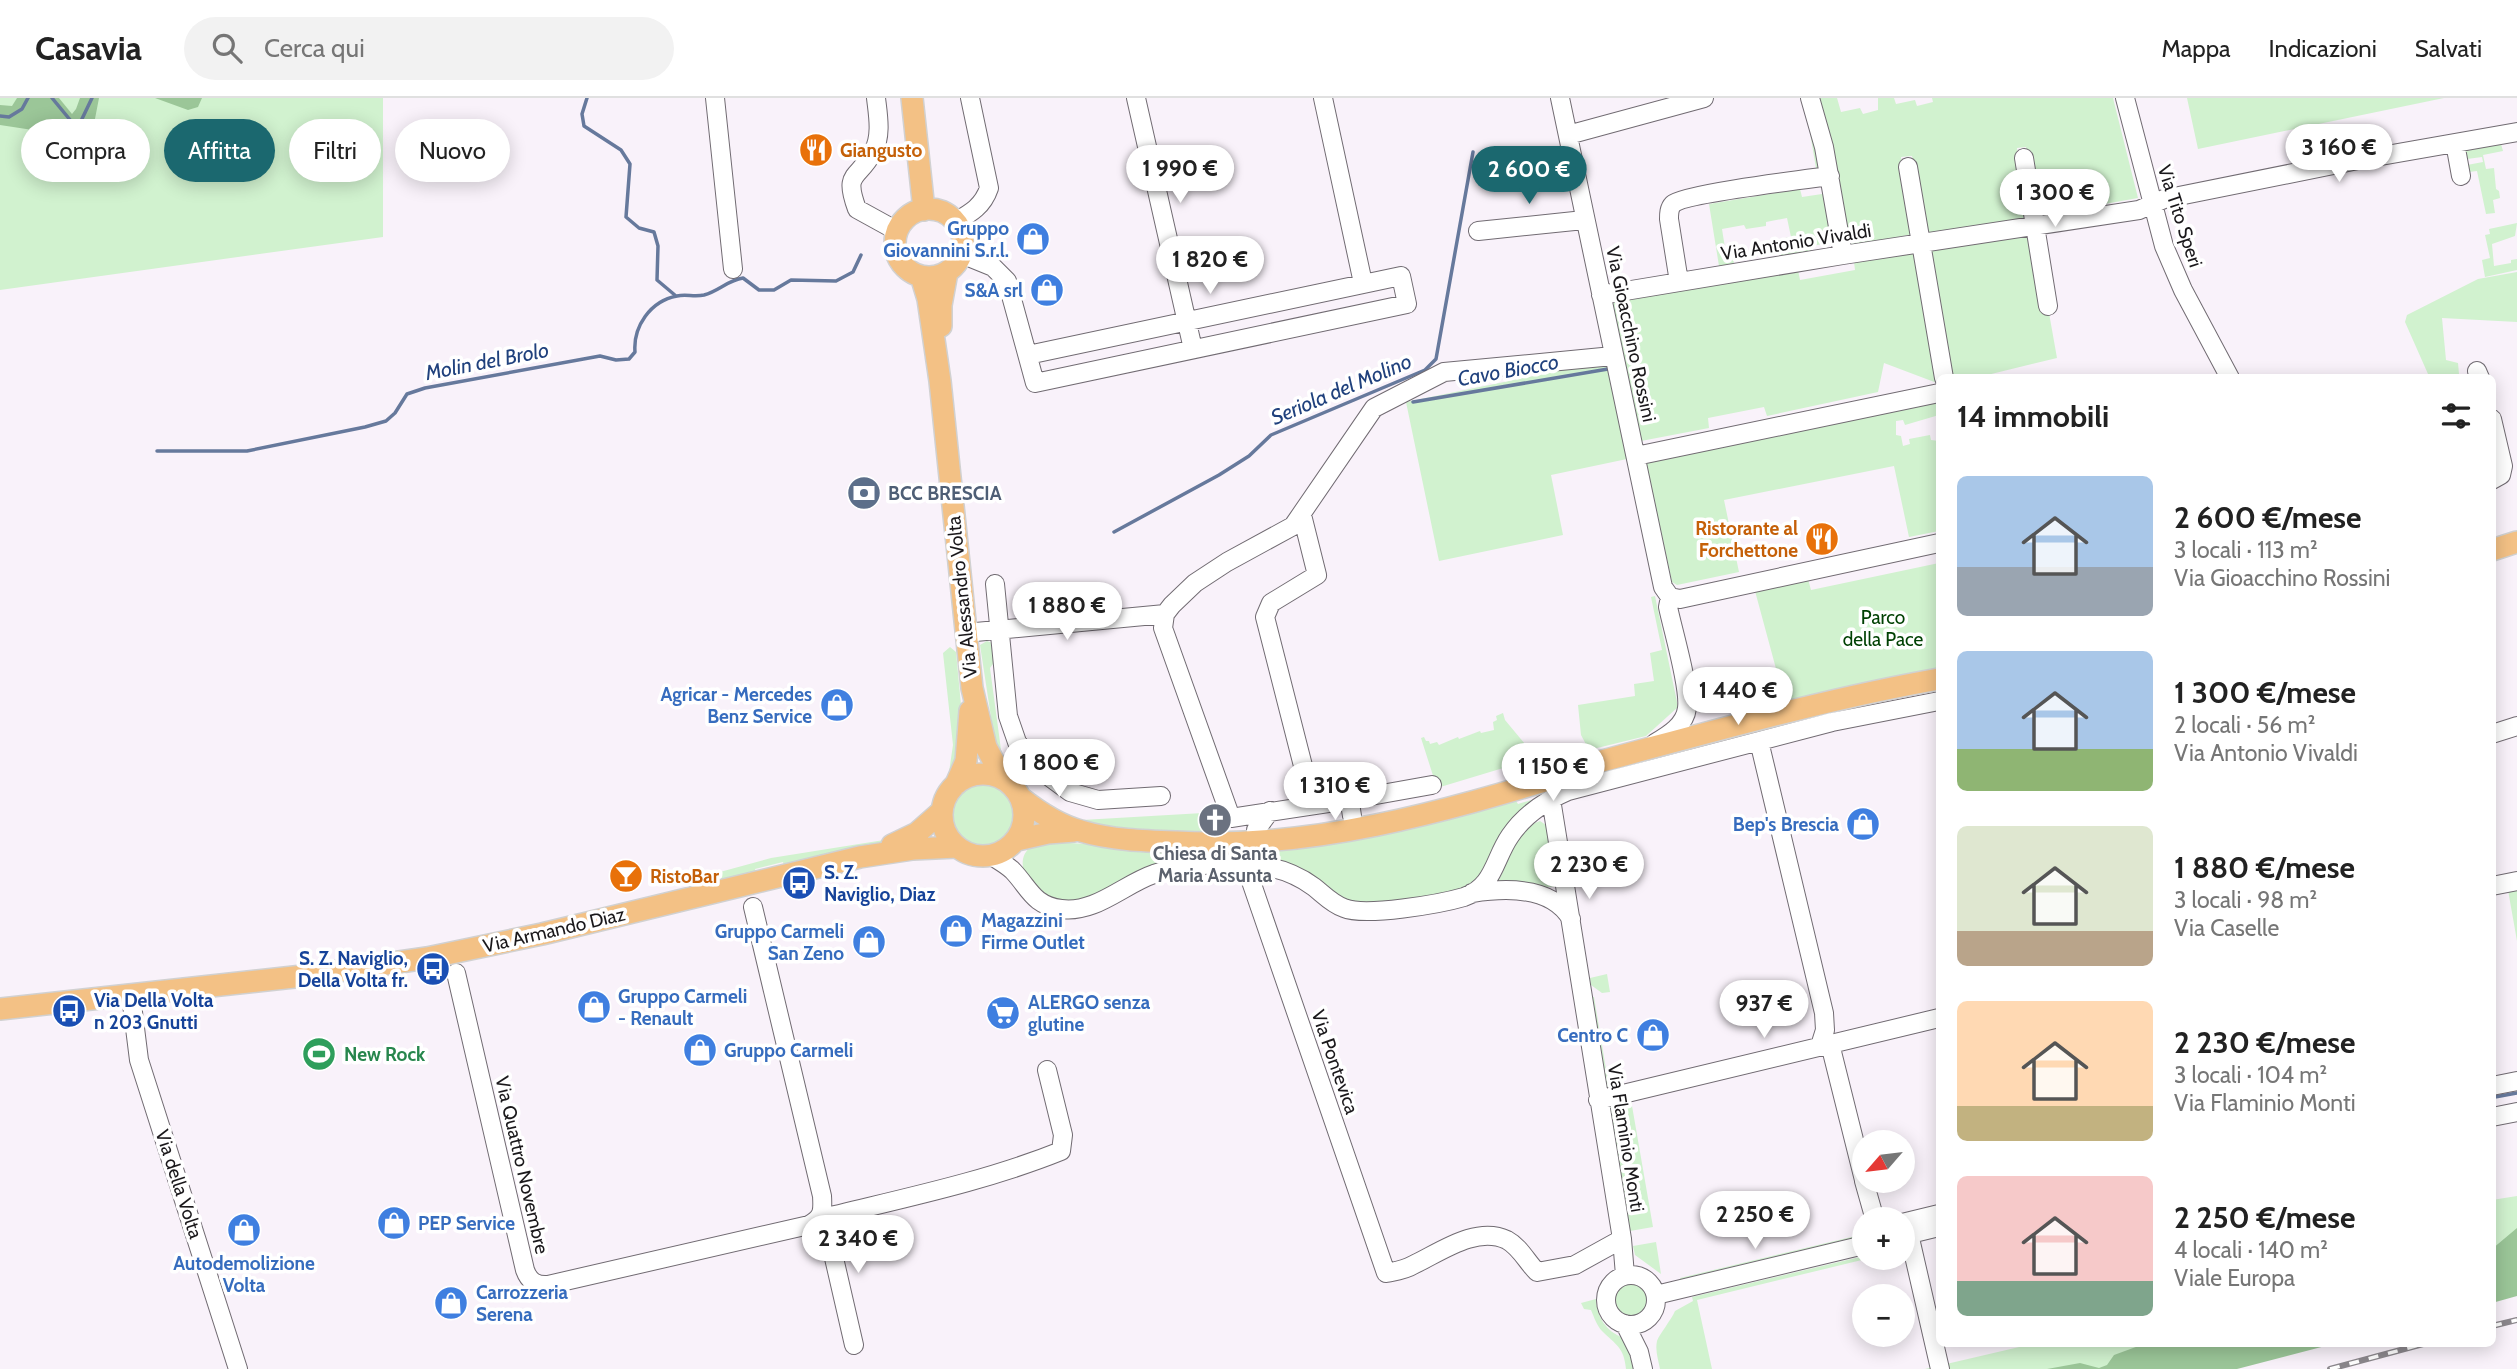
<!DOCTYPE html>
<html lang="it">
<head>
<meta charset="utf-8">
<style>
	:root { --surface:#fff; --page:#f2f2f2; --text:#222; --muted:#767676; --line:#e0e0e0; --accent:#1b686f }
	body { margin:0; font-family:Cabin,sans-serif; background:var(--page); color:var(--text); height:100vh; display:flex; flex-direction:column; font-size:26px; white-space:nowrap }
	* { box-sizing:border-box; margin:0 }
	p { font-size:23px; color:var(--muted) }
	.icon { flex:none; width:38px; height:38px; fill:none; stroke:currentColor; stroke-width:2; stroke-linecap:round; stroke-linejoin:round }
	.map { position:relative; flex:1; overflow:hidden }
	.side { position:absolute; left:1936px; top:276px; width:560px; height:973px; display:flex; flex-direction:column; background:var(--surface); border-radius:10px; box-shadow:0 4px 18px #0003 }
	.side>* { flex:none }
	.hud { position:absolute; left:21px; top:21px; width:665px; height:63px; display:flex; gap:14px }
	.needle { width:46px; rotate:242deg }
	.tools { position:absolute; left:1852px; top:1032px; display:grid; gap:14px }
	.tools a { display:grid; place-items:center; width:63px; height:63px; border-radius:50%; background:var(--surface); box-shadow:0 4px 18px #0003; font-size:35px }
	.price { position:absolute; translate:-50% -60px; padding:0 16px; border-radius:24px; background:#fff; color:#222; font-size:23px; line-height:46px; filter:drop-shadow(0 2px 4px #0008) }
	.price::after { content:''; position:absolute; left:50%; top:42px; width:21px; height:16px; margin-left:-10px; background:inherit; clip-path:polygon(0 0,100% 0,50% 100%) }
	.price.current { background:var(--accent); color:#fff }
	ul { padding:0; list-style:none }
	li { display:flex; align-items:center; gap:21px; height:175px; padding:0 21px }
	li span { display:grid; place-items:center; flex:none; width:196px; height:140px; border-radius:10px; color:#555 }
	li>.icon { margin-inline-start:auto }
	span .icon { width:84px; height:84px; fill:#fffc; stroke-width:1 }
	li b { font-size:30px }
	h2 { display:flex; justify-content:space-between; align-items:center; height:84px; padding:0 21px; font-size:30px }
	.tag { padding:0 24px; border-radius:32px; background:var(--surface); box-shadow:0 4px 18px #0003; font-size:24px; line-height:63px }
	.tag.current { background:var(--accent); color:#fff }
	header { display:flex; align-items:center; gap:42px; box-sizing:border-box; height:98px; padding:0 35px; background:var(--surface); border-bottom:2px solid var(--line) }
	header strong { font-size:33px }
	nav { display:flex; gap:38px; margin-inline-start:auto; font-size:24px }
	.search { width:490px; height:63px; background:var(--page); display:flex; align-items:center; gap:18px; box-sizing:border-box; padding:0 24px; border-radius:38px; color:var(--muted); font-size:26px }
	.map>svg:first-child { display:block }
</style>
</head>
<body>
<header>
<strong>Casavia</strong>
<div class="search"><svg class="icon" aria-label="search" viewBox="0 0 24 24"><circle cx="10" cy="10" r="6"/><path d="M15 15l6 6"/></svg>Cerca qui</div>
<nav><a>Mappa</a><a>Indicazioni</a><a>Salvati</a></nav>
</header>
<div class="map">
<svg width="2517" height="1271" viewBox="0 0 2517 1271">
	<rect width="100%" height="100%" fill="#f9f2fa"/>
	<path fill="#d1f2cf" d="M0 0H383V139L0 192Z
		M1804 0H1837L1841 14 1860 10 1863 16 1878 12V0H1894L1896 6 1915 2 1917 8 1933 4 1932 0H2113L2138 100 2038 118 2026 49 2017 50 2028 120 1925 138 1912 58 1901 59 1913 136 1843 150 1830 69 1816 70Z
		M2187 0H2444L2198 51Z
		M2501 46 2503 53 2483 57 2486 71 2494 70 2496 91 2499 93 2500 100 2493 102 2495 115 2486 116 2477 73 2469 74 2467 67 2483 64 2482 59 2467 61 2465 53Z
		M1800 91 1802 99 1822 96 1824 93 1836 144 1811 148V153L1781 158 1779 141 1791 139 1787 120 1766 124V128L1746 131 1744 127 1722 131 1725 150 1732 149 1734 166 1719 168 1709 106Z
		M2517 125 2515 138 2492 146 2494 168 2511 165V162L2517 161V172L2485 179 2482 162 2490 160 2485 137 2490 136 2489 131Z
		M2025 136 2029 137 2049 215 2057 260 1975 280H1948L1927 154Z
		M1911 154 1916 160 1937 285 1884 265 1878 294 1767 318 1764 309 1708 320 1709 330 1641 343 1611 205 1615 202 1798 172 1800 182 1855 172 1854 164Z
		M2517 174V224L2442 220 2446 262 2458 265 2459 276H2428L2405 224 2407 217 2478 181Z
		M1607 263 1627 361 1551 377 1563 437 1439 463 1406 304Z
		M1939 300V317L1905 327 1903 322 1896 323V337L1901 338 1903 348 1910 346 1909 341 1930 337 1931 342 1939 343V433L1909 439 1894 368 1724 402 1739 474 1677 487 1672 484 1646 364Z
		M1939 465V572L1826 593 1785 604 1755 493 1808 481 1811 492Z
		M1655 498 1678 609 1646 638 1589 652 1581 637 1578 607 1635 598 1634 586 1654 583 1650 555 1662 552 1651 499Z
		M987 543 995 546 998 559 990 570 1002 659 996 652 980 547Z
		M950 549 956 554 961 607V645L948 687 935 711 888 745 785 772 783 764 755 771 756 775 721 783 720 774 771 760 884 742 918 723 942 693 949 674 953 647 943 555Z
		M1503 615 1505 622 1534 657 1533 661 1437 690 1421 640 1424 639 1426 643H1429L1430 646 1437 644 1439 647 1458 639 1459 641 1480 633 1481 635 1494 632 1493 624 1497 622 1496 618Z
		M952 718a32 32 0 1 1 64 0a32 32 0 1 1-64 0Z
		M1541 699 1484 780 1464 791 1439 798 1352 807 1243 762 1068 807C1050 800 1019 786 1023 761 1024 756 1027 751 1032 749 1056 737 1158 755 1191 757 1228 759 1266 754 1302 749 1375 738 1445 721 1516 703L1518 706Z
		M1203 715 1207 734C1174 736 1112 736 1082 722Z
		M1540 723 1546 727 1557 788C1546 791 1510 787 1497 786 1507 767 1517 730 1540 723Z
		M2517 790V843L2508 792Z
		M1607 876 1610 894 1602 895 1591 887 1590 880Z
		M1592 899H1594L1609 989H1607Z
		M1631 1002 1653 1129 1630 1133 1608 1011 1611 1007Z
		M2517 1098V1196L2492 1203V1102Z
		M1864 1136V1140L1681 1184 1680 1180Z
		M1656 1144 1661 1176 1635 1157 1633 1148Z
		M1864 1158V1160H1870L1697 1202 1712 1271H1660C1658 1261 1655 1252 1657 1243 1659 1237 1671 1222 1675 1213L1693 1203 1692 1199Z
		M1613 1202a18 18 0 1 1 36 0a18 18 0 1 1-36 0Z
		M1596 1201C1597 1220 1606 1233 1623 1240L1635 1271H1626C1624 1249 1616 1247 1602 1233 1597 1228 1594 1219 1591 1212L1584 1211 1581 1205Z
		M2032 1246H2326L2233 1271H1925Z"/>
	<path fill="#9bc698" d="M17 0H59L72 16 76 11 80 0H99L94 26 84 35 72 38 0 27V7L12 8Z
		M155 0H202L198 9 188 12Z
		M2517 1130V1198L2492 1205V1151Z
		M2144 1246 2161 1248 2163 1246H2333L2237 1271H2047L2080 1265 2099 1270 2107 1267 2114 1257Z"/>
	<g fill="none" stroke-linecap="round" stroke-linejoin="round">
		<path stroke="#66799c" stroke-width="3.5" d="M52 0 71 23H81L92 0
			M587 0 582 16 584 28 621 52 630 66 626 119 639 130 654 134 658 148 657 182 676 198
			M0 18 9 19 22 11 28 0
			M1413 304 1608 271
			M157 353H247L365 329 386 323 395 315 407 296 425 290 600 258 616 262 629 261 635 254C633 229 650 203 677 198 685 196 695 199 704 197 719 193 728 182 743 180L759 192H774L791 182 836 183 853 174 861 157
			M1114 434 1219 377 1249 358 1271 337 1425 272 1436 261 1473 54
			M2495 999 2517 995"/>
		<g stroke="#716b72" stroke-width="20">
			<path id="minor" d="M715 0 733 171
				M876 0C878 17 882 38 873 54 858 82 843 73 857 111L897 133
				M1136 0 1193 251
				M1323 0 1363 185
				M1560 0 1663 489 1670 499 1668 509C1673 533 1690 589 1687 610 1685 627 1669 637 1655 645
				M1810 0 1824 49 1843 157
				M2125 0 2164 148 2183 192 2230 280
				M1568 37 1704 0
				M2455 45 2461 78
				M2024 60 2048 208
				M1908 69 1944 280
				M955 124C971 115 983 108 989 90L970 0
				M1478 133 1584 122
				M961 156 993 169 1007 183 1035 285 1407 206 1401 178 1028 257
				M1679 184 1669 121C1669 116 1669 110 1673 106 1683 96 1808 81 1830 78
				M1601 197 1843 157 2139 112 2164 101 2358 62 2517 34
				M2477 273 2480 280
				M2492 321 2503 368 2501 377 2492 382
				M1636 358 1939 295
				M1302 417 1317 477 1271 505 1265 519 1313 707
				M995 486 1008 618 1017 644 1036 669 1070 694 1098 702 1161 698
				M1670 499 1680 501 1939 445
				M965 535 1165 516
				M2492 636 2517 628
				M1759 643 1824 915 1825 932 1820 948
				M1347 686 1352 718
				M1432 687 1348 702 1231 720 1163 530 1165 516 1172 507 1195 485 1227 464 1293 428 1374 310 1444 274 1613 258
				M1551 701 1622 1141 1625 1177
				M1256 732 1270 713
				M992 758C999 763 1007 767 1013 773 1030 791 1033 807 1061 811 1095 816 1124 786 1154 776 1181 766 1216 766 1244 766 1268 767 1294 774 1314 789 1323 796 1332 806 1344 810 1365 819 1440 806 1464 799 1494 789 1494 761 1510 738 1524 717 1545 703 1568 693L1832 624 1939 603
				M1245 766 1386 1175C1396 1173 1405 1172 1413 1167 1439 1155 1476 1127 1507 1142 1520 1149 1527 1164 1537 1174L1575 1167 1622 1141
				M2492 788 2517 783
				M1472 795C1504 790 1552 788 1571 821
				M456 875 525 1172C529 1183 536 1188 548 1187L809 1127C823 1119 823 1113 822 1098L753 809
				M131 898 139 962 238 1271
				M1830 946 1864 1082
				M2492 988 2517 983
				M1598 1002 1939 920
				M2492 1019 2517 1014
				M1864 1083 1875 1122
				M1902 1125 1939 1116
				M1909 1136 1940 1271
				M1902 1138 1939 1129
				M1606 1202a25 25 0 1 1 50 0a25 25 0 1 1-50 0Z
				M1656 1197 1864 1147
				M1625 1226 1639 1254 1643 1271
				M854 1247 834 1160 819 1121C899 1101 984 1084 1061 1053L1063 1037 1047 972"/>
		</g>
		<g stroke="#d1d1d1" stroke-width="24">
			<path id="major" d="M912 0 924 112
				M895 145a34 34 0 1 1 68 0a34 34 0 1 1-68 0Z
				M921 178 928 201 940 283 972 590 986 649 1003 681
				M941 228V207L947 174
				M2492 452 2517 444
				M942 717a41 41 0 1 1 82 0a41 41 0 1 1-82 0Z
				M956 686 966 663 970 613
				M1021 700C1039 714 1058 727 1081 733 1111 742 1144 743 1176 744 1311 752 1443 714 1571 675L1587 667C1704 636 1820 602 1939 581
				M1017 742 1048 735 1074 733
				M892 747 917 735 942 713
				M0 911 303 878 427 860 542 836 860 759 913 751 957 749"/>
		</g>
		<use href="#minor" stroke="#fff" stroke-width="18"/>
		<use href="#major" stroke="#f3c185" stroke-width="21"/>
		<g stroke="#8b878c" stroke-width="6">
			<path id="rail" d="M2492 1228 2517 1222
				M2330 1271 2423 1246"/>
		</g>
		<use href="#rail" stroke="#fff" stroke-width="3.5" stroke-dasharray="10" stroke-linecap="butt"/>
	</g>
	<defs>
		<g id="restaurant-disc" transform="scale(1.75)"><circle r="9.5" fill="#e8710a" stroke="#fff"/><path d="M-5-6h1v4h1v-4h1v4h1v-4h1v5L-1.5 .5V6h-2V.5L-5-1ZM5-6V6H3V1.5H1.5Q1.5-4 5-6Z" fill="#fff"/></g>
		<g id="shop-disc" transform="scale(1.75)"><circle r="9.5" fill="#3f7fe0" stroke="#fff"/><path d="M-5-2.5h2.3a2.7 3.5 0 0 1 5.4 0H5L5.5 6h-11ZM-1.5-2.5h3a1.5 2.3 0 0 0-3 0Z" fill="#fff"/></g>
		<g id="bank-disc" transform="scale(1.75)"><circle r="9.5" fill="#5c6f8a" stroke="#fff"/><path d="M-6-4H6V4H-6ZM0-2.3a2.3 2.3 0 1 0 0 4.6a2.3 2.3 0 1 0 0-4.6Z" fill="#fff"/></g>
		<g id="church-disc" transform="scale(1.75)"><circle r="9.5" fill="#6b7280" stroke="#fff"/><path d="M-1.2-6h2.4v3.5h3.3v2.4h-3.3V6h-2.4V-.1h-3.3v-2.4h3.3Z" fill="#fff"/></g>
		<g id="bar-disc" transform="scale(1.75)"><circle r="9.5" fill="#e8710a" stroke="#fff"/><path d="M-6-5H6L.8 .8V4.5H3.5V6h-7V4.5H-.8V.8Z" fill="#fff"/></g>
		<g id="bus-disc" transform="scale(1.75)"><circle r="9.5" fill="#1a4fb4" stroke="#fff"/><path d="M-5-6H5V4H4V6H2V4H-2V6H-4V4H-5ZM-3.5-4V0h7V-4ZM-3.5 1.2v1.5H-2V1.2ZM2 1.2v1.5H3.5V1.2Z" fill="#fff"/></g>
		<g id="supermarket-disc" transform="scale(1.75)"><circle r="9.5" fill="#3f7fe0" stroke="#fff"/><path d="M-6-5.5h2.5l.6 2H6L4.5 2H-2.5L-4.4-4H-6ZM-1.5 3.2a1.3 1.3 0 1 0 .1 0ZM3 3.2a1.3 1.3 0 1 0 .1 0Z" fill="#fff"/></g>
		<g id="stadium-disc" transform="scale(1.75)"><circle r="9.5" fill="#2e9e5b" stroke="#fff"/><path d="M0-5a6.5 5 0 1 0 0 10a6.5 5 0 1 0 0-10ZM-3.5-1.8h7v3.6h-7Z" fill="#fff"/></g>
	</defs>
	<g fill-rule="evenodd">
		<use href="#restaurant-disc" x="816" y="52"/>
		<use href="#shop-disc" x="1033" y="141"/>
		<use href="#shop-disc" x="1047" y="192"/>
		<use href="#bank-disc" x="864" y="395"/>
		<use href="#restaurant-disc" x="1822" y="441"/>
		<use href="#shop-disc" x="837" y="607"/>
		<use href="#church-disc" x="1215" y="722"/>
		<use href="#shop-disc" x="1863" y="726"/>
		<use href="#bar-disc" x="626" y="778"/>
		<use href="#bus-disc" x="799" y="785"/>
		<use href="#shop-disc" x="956" y="833"/>
		<use href="#shop-disc" x="869" y="844"/>
		<use href="#bus-disc" x="433" y="871"/>
		<use href="#shop-disc" x="594" y="909"/>
		<use href="#bus-disc" x="69" y="913"/>
		<use href="#supermarket-disc" x="1003" y="915"/>
		<use href="#shop-disc" x="1653" y="937"/>
		<use href="#shop-disc" x="700" y="952"/>
		<use href="#stadium-disc" x="319" y="956"/>
		<use href="#shop-disc" x="394" y="1125"/>
		<use href="#shop-disc" x="244" y="1132"/>
		<use href="#shop-disc" x="451" y="1205"/>
	</g>
	<g text-anchor="middle" dominant-baseline="central" stroke-width="7" stroke-linejoin="round" paint-order="stroke">
		<g font-size="19" font-weight="bold" fill="#c56008" stroke="#fff" text-anchor="start">
			<text x="840" y="52">Giangusto</text>
			<text x="1798" y="430" text-anchor="end">Ristorante al<tspan x="1798" dy="22">Forchettone</tspan></text>
			<text x="650" y="778">RistoBar</text>
		</g>
		<g font-size="19" fill="#1a181b" stroke="#fff">
			<text transform="translate(2180 118) rotate(72)">Via Tito Speri</text>
			<text transform="translate(1796 144) rotate(-9)">Via Antonio Vivaldi</text>
			<text transform="translate(1631 236) rotate(78)">Via Gioacchino Rossini</text>
			<text transform="translate(962 499) rotate(-96)">Via Alessandro Volta</text>
			<text transform="translate(554 832) rotate(-13)">Via Armando Diaz</text>
			<text transform="translate(1335 964) rotate(71)">Via Pontevica</text>
			<text transform="translate(1626 1040) rotate(81)">Via Flaminio Monti</text>
			<text transform="translate(522 1067) rotate(77)">Via Quattro Novembre</text>
			<text transform="translate(179 1086) rotate(72)">Via della Volta</text>
		</g>
		<g font-size="19" font-weight="bold" fill="#366cbe" stroke="#fff" text-anchor="end">
			<text x="1009" y="130">Gruppo<tspan x="1009" dy="22">Giovannini S.r.l.</tspan></text>
			<text x="1023" y="192">S&amp;A srl</text>
			<text x="812" y="596">Agricar - Mercedes<tspan x="812" dy="22">Benz Service</tspan></text>
			<text x="1839" y="726">Bep's Brescia</text>
			<text x="981" y="822" text-anchor="start">Magazzini<tspan x="981" dy="22">Firme Outlet</tspan></text>
			<text x="844" y="833">Gruppo Carmeli<tspan x="844" dy="22">San Zeno</tspan></text>
			<text x="618" y="898" text-anchor="start">Gruppo Carmeli<tspan x="618" dy="22">- Renault</tspan></text>
			<text x="1028" y="904" text-anchor="start">ALERGO senza<tspan x="1028" dy="22">glutine</tspan></text>
			<text x="1628" y="937">Centro C</text>
			<text x="724" y="952" text-anchor="start">Gruppo Carmeli</text>
			<text x="418" y="1125" text-anchor="start">PEP Service</text>
			<text x="244" y="1165" text-anchor="middle">Autodemolizione<tspan x="244" dy="22">Volta</tspan></text>
			<text x="476" y="1194" text-anchor="start">Carrozzeria<tspan x="476" dy="22">Serena</tspan></text>
		</g>
		<g font-size="19" font-weight="bold" fill="#4e5e75" stroke="#fff" text-anchor="start">
			<text x="888" y="395">BCC BRESCIA</text>
		</g>
		<g font-size="19" fill="#004103" stroke="#fff">
			<text x="1883" y="519">Parco<tspan x="1883" dy="22">della Pace</tspan></text>
		</g>
		<g font-size="19" font-weight="bold" fill="#5b616d" stroke="#fff">
			<text x="1215" y="755">Chiesa di Santa<tspan x="1215" dy="22">Maria Assunta</tspan></text>
		</g>
		<g font-size="19" font-weight="bold" fill="#164399" stroke="#fff" text-anchor="start">
			<text x="824" y="774">S. Z.<tspan x="824" dy="22">Naviglio, Diaz</tspan></text>
			<text x="408" y="860" text-anchor="end">S. Z. Naviglio,<tspan x="408" dy="22">Della Volta fr.</tspan></text>
			<text x="94" y="902">Via Della Volta<tspan x="94" dy="22">n 203 Gnutti</tspan></text>
		</g>
		<g font-size="19" font-weight="bold" fill="#27864d" stroke="#fff" text-anchor="start">
			<text x="344" y="956">New Rock</text>
		</g>
		<g font-size="21" font-style="italic" fill="#20417d" stroke="#fff">
			<text transform="translate(487 263) rotate(-11)">Molin del Brolo</text>
			<text transform="translate(1508 272) rotate(-10)">Cavo Biocco</text>
			<text transform="translate(1341 291) rotate(-23)">Seriola del Molino</text>
		</g>
	</g>
</svg>
<div class="tools">
<a><svg class="needle" viewBox="-14 -14 28 28"><path d="M0-13l5 13h-10z" fill="#e53935"/><path d="M0 13l5-13h-10z" fill="#767676"/></svg></a>
<a>+</a>
<a>−</a>
</div>
<b class="price" style="left:2339px;top:86px">3 160 €</b>
<b class="price" style="left:1180px;top:107px">1 990 €</b>
<b class="price current" style="left:1529px;top:108px">2 600 €</b>
<b class="price" style="left:2055px;top:131px">1 300 €</b>
<b class="price" style="left:1210px;top:198px">1 820 €</b>
<b class="price" style="left:1067px;top:544px">1 880 €</b>
<b class="price" style="left:1738px;top:629px">1 440 €</b>
<b class="price" style="left:1059px;top:701px">1 800 €</b>
<b class="price" style="left:1553px;top:705px">1 150 €</b>
<b class="price" style="left:1335px;top:724px">1 310 €</b>
<b class="price" style="left:1589px;top:803px">2 230 €</b>
<b class="price" style="left:1764px;top:942px">937 €</b>
<b class="price" style="left:1755px;top:1153px">2 250 €</b>
<b class="price" style="left:858px;top:1177px">2 340 €</b>
<div class="hud">
<a class="tag">Compra</a>
<a class="tag current">Affitta</a>
<a class="tag">Filtri</a>
<a class="tag">Nuovo</a>
</div>
<section class="side">
<h2>14 immobili<svg class="icon" aria-label="filters" viewBox="0 0 24 24"><path d="M4 7h16M4 17h16"/><circle cx="9" cy="7" r="2"/><circle cx="15" cy="17" r="2"/></svg></h2>
<ul>
<li><span style="background:linear-gradient(#a9c7e8 65%,#9aa5b1 0)"><svg class="icon" aria-label="home" viewBox="0 0 24 24"><path d="M3 11l9-7 9 7M6 9v11h12V9"/></svg></span><div><b>2 600 €/mese</b><p>3 locali · 113 m²</p><p>Via Gioacchino Rossini</p></div></li>
<li><span style="background:linear-gradient(#a9c7e8 70%,#8fb573 0)"><svg class="icon" aria-label="home" viewBox="0 0 24 24"><path d="M3 11l9-7 9 7M6 9v11h12V9"/></svg></span><div><b>1 300 €/mese</b><p>2 locali · 56 m²</p><p>Via Antonio Vivaldi</p></div></li>
<li><span style="background:linear-gradient(#dfe7d0 75%,#b9a48a 0)"><svg class="icon" aria-label="home" viewBox="0 0 24 24"><path d="M3 11l9-7 9 7M6 9v11h12V9"/></svg></span><div><b>1 880 €/mese</b><p>3 locali · 98 m²</p><p>Via Caselle</p></div></li>
<li><span style="background:linear-gradient(#ffd9b3 75%,#c2b280 0)"><svg class="icon" aria-label="home" viewBox="0 0 24 24"><path d="M3 11l9-7 9 7M6 9v11h12V9"/></svg></span><div><b>2 230 €/mese</b><p>3 locali · 104 m²</p><p>Via Flaminio Monti</p></div></li>
<li><span style="background:linear-gradient(#f6c9c9 75%,#7fa58c 0)"><svg class="icon" aria-label="home" viewBox="0 0 24 24"><path d="M3 11l9-7 9 7M6 9v11h12V9"/></svg></span><div><b>2 250 €/mese</b><p>4 locali · 140 m²</p><p>Viale Europa</p></div></li>
</ul>
</section>
</div>
</body>
</html>
